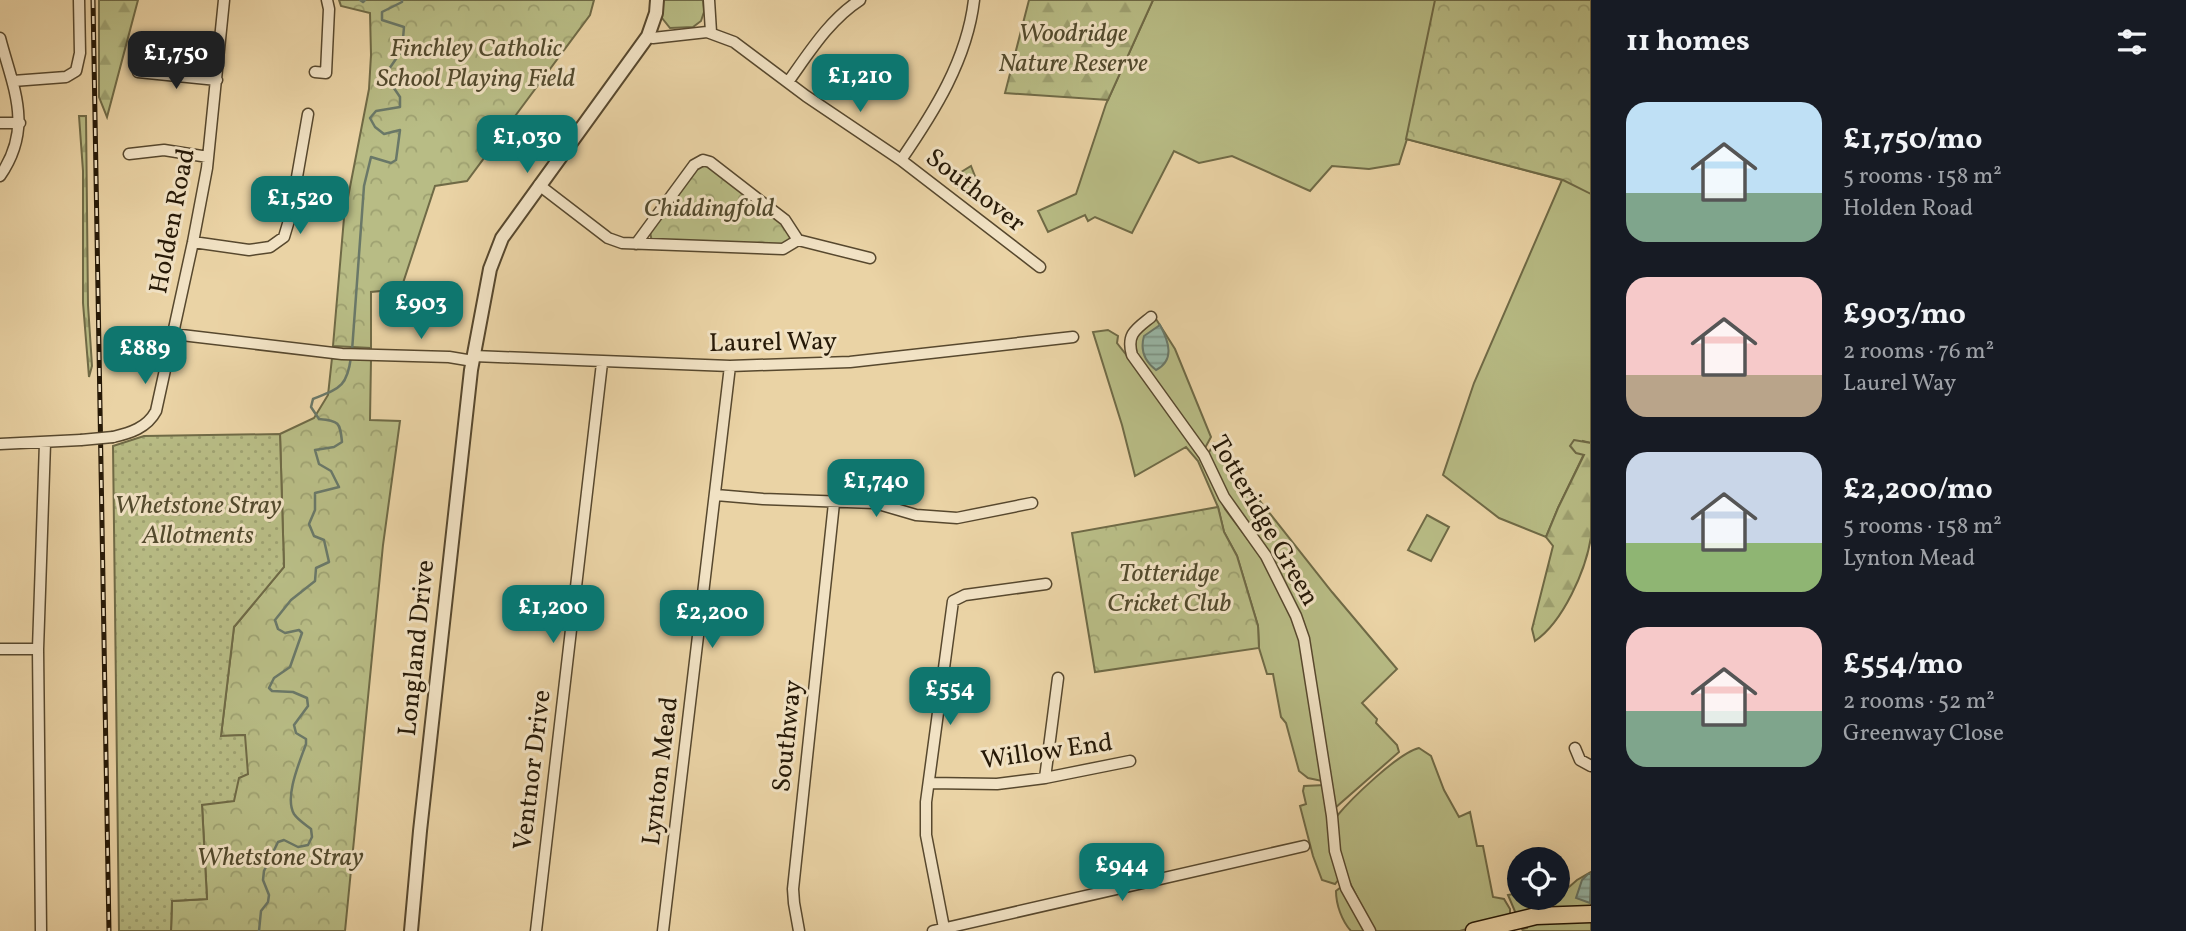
<!DOCTYPE html>
<html lang="en">
<head>
<meta charset="utf-8">
<style>
	:root { --surface:#171b24; --page:#242831; --text:#f1f3f6; --muted:#9ea1a6; --accent:#0f766e }
	body { margin:0; font-family:Vollkorn,serif; background:var(--page); color:var(--text); height:100vh; display:flex; flex-direction:column; font-size:26px; white-space:nowrap }
	* { box-sizing:border-box; margin:0 }
	p { font-size:23px; color:var(--muted) }
	.icon { flex:none; width:38px; height:38px; fill:none; stroke:currentColor; stroke-width:2; stroke-linecap:round; stroke-linejoin:round }
	.map { position:relative; flex:1; overflow:hidden }
	.panel { display:flex; flex-direction:column; background:var(--surface); width:595px }
	.panel>* { flex:none }
	.buttons { position:absolute; left:1507px; top:847px; display:grid; gap:14px }
	.buttons a { display:grid; place-items:center; width:63px; height:63px; border-radius:50%; background:var(--surface); box-shadow:0 7px 28px #0002; font-size:35px }
	.price { position:absolute; translate:-50% -60px; padding:0 16px; border-radius:14px; background:var(--accent); color:#fff; font-size:23px; line-height:46px; filter:drop-shadow(0 2px 4px #0008) }
	.price::after { content:''; position:absolute; left:50%; top:42px; width:21px; height:16px; margin-left:-10px; background:inherit; clip-path:polygon(0 0,100% 0,50% 100%) }
	.price.current { background:#222; color:#fff }
	ul { padding:0; list-style:none }
	li { display:flex; align-items:center; gap:21px; height:175px; padding:0 35px }
	li span { display:grid; place-items:center; flex:none; width:196px; height:140px; border-radius:21px; color:#555 }
	li>.icon { margin-inline-start:auto }
	span .icon { width:84px; height:84px; fill:#fffc; stroke-width:1 }
	li b { font-size:30px }
	h2 { display:flex; justify-content:space-between; align-items:center; height:84px; padding:0 35px; font-size:30px }
	main { display:flex; flex:1; min-height:0 }
	.map>svg:first-child { display:block }
</style>
</head>
<body>
<main>
<div class="map">
<svg width="1591" height="931" viewBox="0 0 1591 931">
	<defs>
		<pattern id="forest-firs" width="22" height="20" patternUnits="userSpaceOnUse" patternTransform="scale(1.75)"><rect width="22" height="20" fill="#b8bc85"/><path d="M5 1l3.5 6h-7zM16 11l3.5 6h-7z" fill="#9ea171"/></pattern>
		<pattern id="park-crowns" width="20" height="18" patternUnits="userSpaceOnUse" patternTransform="scale(1.75)"><rect width="20" height="18" fill="#b8bc85"/><path d="M2 6a3 3 0 1 1 6 0M12 15a3 3 0 1 1 6 0" fill="none" stroke="#9ea171"/></pattern>
		<pattern id="garden-dots" width="8" height="8" patternUnits="userSpaceOnUse" patternTransform="scale(1.75)"><rect width="8" height="8" fill="#b8bc85"/><path d="M2 2h.1M6 6h.1" fill="none" stroke="#9ea171" stroke-width="1.8" stroke-linecap="round"/></pattern>
		<pattern id="water-rules" width="6" height="5" patternUnits="userSpaceOnUse" patternTransform="scale(1.75)"><rect width="6" height="5" fill="#98b8a8"/><path d="M0 2.5h6" fill="none" stroke="#7c9587"/></pattern>
	</defs>
	<rect width="100%" height="100%" fill="#ead3a5"/>
	<filter id="stains"><feTurbulence type="fractalNoise" baseFrequency=".00286" numOctaves="4"/><feColorMatrix values="0 0 0 0 .2 0 0 0 0 .09 0 0 0 0 .02 0 0 0 .5 -.17"/></filter>
	<radialGradient id="worn" r=".72"><stop offset=".6" stop-color="#630" stop-opacity="0"/><stop offset="1" stop-color="#630" stop-opacity=".3"/></radialGradient>
	<path fill="#b8bc85" stroke="#6f6a46" stroke-width="2" d="M663 0H703L704 12 701 21 693 27 670 28 662 18Z
		M1153 0H1591V443L1583 441 1584 454 1558 508 1546 537 1499 518 1443 475 1474 383 1562 180 1407 139 1399 164 1369 169 1332 166 1310 191 1232 156 1199 163 1174 151 1132 233 1095 217 1088 221 1085 215 1048 232 1038 211 1076 194 1106 104Z
		M1156 319 1175 349 1211 437 1205 448H1202L1135 351 1136 336Z
		M1108 330 1118 336 1117 343 1178 421 1207 469 1225 509 1262 558 1299 632 1324 780 1322 781 1308 778 1299 771 1286 723 1281 717 1273 674H1267L1259 648 1258 626 1237 556 1224 532 1218 507 1198 461 1186 447 1135 476 1122 425 1093 332Z
		M1214 443 1332 592 1397 669 1362 703 1377 719 1376 723 1397 745 1399 752 1335 808 1303 620 1277 569 1239 516 1207 456Z
		M1427 515 1449 527 1431 561 1408 550Z
		M1419 748 1431 756 1444 790 1459 817 1470 812 1477 846H1483L1493 897 1504 899 1510 909V916L1460 931H1374L1346 875 1340 858 1336 817C1351 799 1398 753 1419 748Z
		M1325 785 1339 879 1335 884 1322 880 1313 856 1300 806 1306 804 1303 791 1304 786Z
		M1591 872V908H1545L1577 880Z
		M1341 887 1364 930V931H1351C1342 921 1336 905 1336 891Z
		M1519 893V898H1547L1531 912 1516 914 1508 895Z
		M1591 919V931H1523L1522 929 1527 928V924Z"/>
	<path fill="url(#forest-firs)" stroke="#6f6a46" stroke-width="2" d="M99 0H138L107 117 99 97Z
		M1029 0H1153L1108 100 1005 93Z
		M79 116H86L88 305 92 366 89 377 83 303V171Z
		M1574 440 1591 443C1591 472 1591 509 1591 537 1586 570 1563 622 1535 641L1532 629 1553 546 1546 537 1558 508 1584 455 1576 453 1570 446Z"/>
	<path fill="url(#park-crowns)" stroke="#6f6a46" stroke-width="2" d="M339 0H594L590 15 467 181 435 186 401 289 371 292V348L333 346 344 218 369 89 371 55 370 13 341 6Z
		M1435 0H1591V194L1563 180 1406 139Z
		M702 165H708L780 219 793 237 787 244 780 247 652 242 650 232 696 168Z
		M971 166 982 194 973 199 953 184V177Z
		M332 358 371 360 370 420 400 421 383 545 345 931H171L172 901 207 899 202 804 244 735 221 736 234 627 284 567 280 434 314 418 328 395Z
		M1218 507 1224 532 1237 556 1258 626 1259 648 1095 672 1072 533Z"/>
	<path fill="url(#garden-dots)" stroke="#6f6a46" stroke-width="2" d="M280 434 284 567 234 627 221 736 245 735 248 774 239 778 234 801 202 805 207 899 172 901 171 931H119L113 446 144 436Z"/>
	<path fill="url(#water-rules)" stroke="#6a7868" stroke-width="2" d="M1160 325C1169 342 1175 360 1156 370 1144 361 1140 350 1144 336Z
		M1588 874H1591L1590 903 1576 898 1582 880Z"/>
	<g fill="none" stroke-linecap="round" stroke-linejoin="round">
		<path stroke="#6a7868" stroke-width="2.5" d="M360 0 363 2 365 0
			M352 351 364 186 371 157 391 163 396 160 400 130 384 134 375 127 370 118 376 111 400 107V97L385 75 402 50 404 27 382 20V12L402 2V0
			M259 931 261 911 268 902 269 895 263 880 264 871 278 842 284 840 298 847 308 845 312 837 311 829C306 825 298 820 294 814 284 797 300 761 306 744V739L296 733 294 725 308 706 307 698 293 692 272 691 269 688 274 678 290 667 302 633 299 630 285 633 278 629 275 620 291 600 315 581 316 568 329 562 324 540 314 536 309 524 315 510V493L339 487 331 471 319 464 315 450 334 447 342 442C340 422 339 421 319 419L311 407 313 399C340 388 347 387 351 357"/>
		<g stroke="#57482e" stroke-width="13">
			<path id="minor" d="M709 0 711 32
				M648 36 653 38 707 32 734 42 806 96 901 160 1040 267
				M0 38C13 88 34 127 0 176
				M138 72 217 80
				M315 72 326 73 329 9 327 0
				M13 81 66 77 76 71 80 53 79 0
				M788 82C809 53 829 20 860 0
				M0 123H20
				M129 154 164 150 208 157
				M901 160C934 112 967 60 974 0
				M539 185 608 238 622 243 783 249 798 240 870 258
				M193 242 249 250 270 247 284 237 290 217 308 114
				M636 244 694 165 703 160 710 162 785 220 798 240
				M1151 317C1136 329 1126 334 1132 355L1204 455 1224 497 1266 556 1296 616 1304 639 1332 816 1335 851 1346 888 1370 931
				M173 334 342 354 449 357 473 361
				M474 356 730 366 850 362 1073 337
				M113 437C130 433 147 428 156 411L193 242 207 168 224 0
				M0 444 81 440
				M716 495 763 499 875 503 916 515 957 518 1032 503
				M0 649H38
				M1575 748 1580 760 1591 766
				M1045 778 1058 678
				M929 783 997 784 1045 778 1130 761
				M944 928 926 835V802L953 601 965 595 1046 584
				M41 931 38 649 45 443
				M536 931 602 363
				M663 931 730 366
				M799 931 794 903 793 889 834 503
				M933 931 1304 846"/>
		</g>
		<g stroke="#57482e" stroke-width="16">
			<path id="tertiary" d="M411 931 420 831 471 370 490 269 502 238 648 36 656 13 657 0"/>
		</g>
		<g stroke="#261907" stroke-width="19">
			<path id="primary" d="M1474 931 1536 916 1591 914"/>
		</g>
		<use href="#minor" stroke="#f1e2c4" stroke-width="10"/>
		<use href="#tertiary" stroke="#f1e2c4" stroke-width="12"/>
		<use href="#primary" stroke="#ead3a5" stroke-width="16"/>
		<g stroke="#261907" stroke-width="5">
			<path id="rail" d="M93 0 109 931"/>
		</g>
		<use href="#rail" stroke="#f1e2c4" stroke-width="2.5" stroke-dasharray="8" stroke-linecap="butt"/>
		<g stroke="#57482e" stroke-width="13" stroke-linecap="butt">
			<path id="minor-bridge" d="M81 440 113 437"/>
		</g>
		<use href="#minor-bridge" stroke="#f1e2c4" stroke-width="10"/>
	</g>
	<g text-anchor="middle" dominant-baseline="central" stroke-width="6" stroke-linejoin="round" paint-order="stroke">
		<g font-size="26" font-style="italic" fill="#524a2d" stroke="#f1e2c4">
			<text x="1073" y="34">Woodridge<tspan x="1073" dy="30">Nature Reserve</tspan></text>
			<text x="476" y="49">Finchley Catholic<tspan x="476" dy="30">School Playing Field</tspan></text>
			<text x="709" y="209">Chiddingfold</text>
			<text x="198" y="506">Whetstone Stray<tspan x="198" dy="30">Allotments</tspan></text>
			<text x="1169" y="574">Totteridge<tspan x="1169" dy="30">Cricket Club</tspan></text>
			<text x="280" y="858">Whetstone Stray</text>
		</g>
		<g font-size="26" fill="#261907" stroke="#f1e2c4">
			<text transform="translate(975 191) rotate(38)">Southover</text>
			<text transform="translate(173 221) rotate(-79)">Holden Road</text>
			<text transform="translate(773 343) rotate(-1)">Laurel Way</text>
			<text transform="translate(1264 521) rotate(60)">Totteridge Green</text>
			<text transform="translate(417 648) rotate(-84)">Longland Drive</text>
			<text transform="translate(788 736) rotate(-84)">Southway</text>
			<text transform="translate(1047 752) rotate(-8)">Willow End</text>
			<text transform="translate(533 770) rotate(-83)">Ventnor Drive</text>
			<text transform="translate(661 771) rotate(-83)">Lynton Mead</text>
		</g>
	</g>
	<rect width="100%" height="100%" filter="url(#stains)"/>
	<rect width="100%" height="100%" fill="url(#worn)"/>
</svg>
<div class="buttons">
<a><svg class="icon" aria-label="locate" viewBox="0 0 24 24"><circle cx="12" cy="12" r="6"/><path d="M12 2v4M12 18v4M2 12h4M18 12h4"/></svg></a>
</div>
<b class="price current" style="left:176px;top:91px">£1,750</b>
<b class="price" style="left:860px;top:114px">£1,210</b>
<b class="price" style="left:527px;top:175px">£1,030</b>
<b class="price" style="left:300px;top:236px">£1,520</b>
<b class="price" style="left:421px;top:341px">£903</b>
<b class="price" style="left:145px;top:386px">£889</b>
<b class="price" style="left:876px;top:519px">£1,740</b>
<b class="price" style="left:553px;top:645px">£1,200</b>
<b class="price" style="left:712px;top:650px">£2,200</b>
<b class="price" style="left:950px;top:727px">£554</b>
<b class="price" style="left:1122px;top:903px">£944</b>
</div>
<section class="panel">
<h2>11 homes<svg class="icon" aria-label="filters" viewBox="0 0 24 24"><path d="M4 7h16M4 17h16"/><circle cx="9" cy="7" r="2"/><circle cx="15" cy="17" r="2"/></svg></h2>
<ul>
<li><span style="background:linear-gradient(#bfe0f5 65%,#7fa58c 0)"><svg class="icon" aria-label="home" viewBox="0 0 24 24"><path d="M3 11l9-7 9 7M6 9v11h12V9"/></svg></span><div><b>£1,750/mo</b><p>5 rooms · 158 m²</p><p>Holden Road</p></div></li>
<li><span style="background:linear-gradient(#f6c9c9 70%,#b9a48a 0)"><svg class="icon" aria-label="home" viewBox="0 0 24 24"><path d="M3 11l9-7 9 7M6 9v11h12V9"/></svg></span><div><b>£903/mo</b><p>2 rooms · 76 m²</p><p>Laurel Way</p></div></li>
<li><span style="background:linear-gradient(#c9d6e8 65%,#8fb573 0)"><svg class="icon" aria-label="home" viewBox="0 0 24 24"><path d="M3 11l9-7 9 7M6 9v11h12V9"/></svg></span><div><b>£2,200/mo</b><p>5 rooms · 158 m²</p><p>Lynton Mead</p></div></li>
<li><span style="background:linear-gradient(#f6c9c9 60%,#7fa58c 0)"><svg class="icon" aria-label="home" viewBox="0 0 24 24"><path d="M3 11l9-7 9 7M6 9v11h12V9"/></svg></span><div><b>£554/mo</b><p>2 rooms · 52 m²</p><p>Greenway Close</p></div></li>
</ul>
</section>
</main>
</body>
</html>
